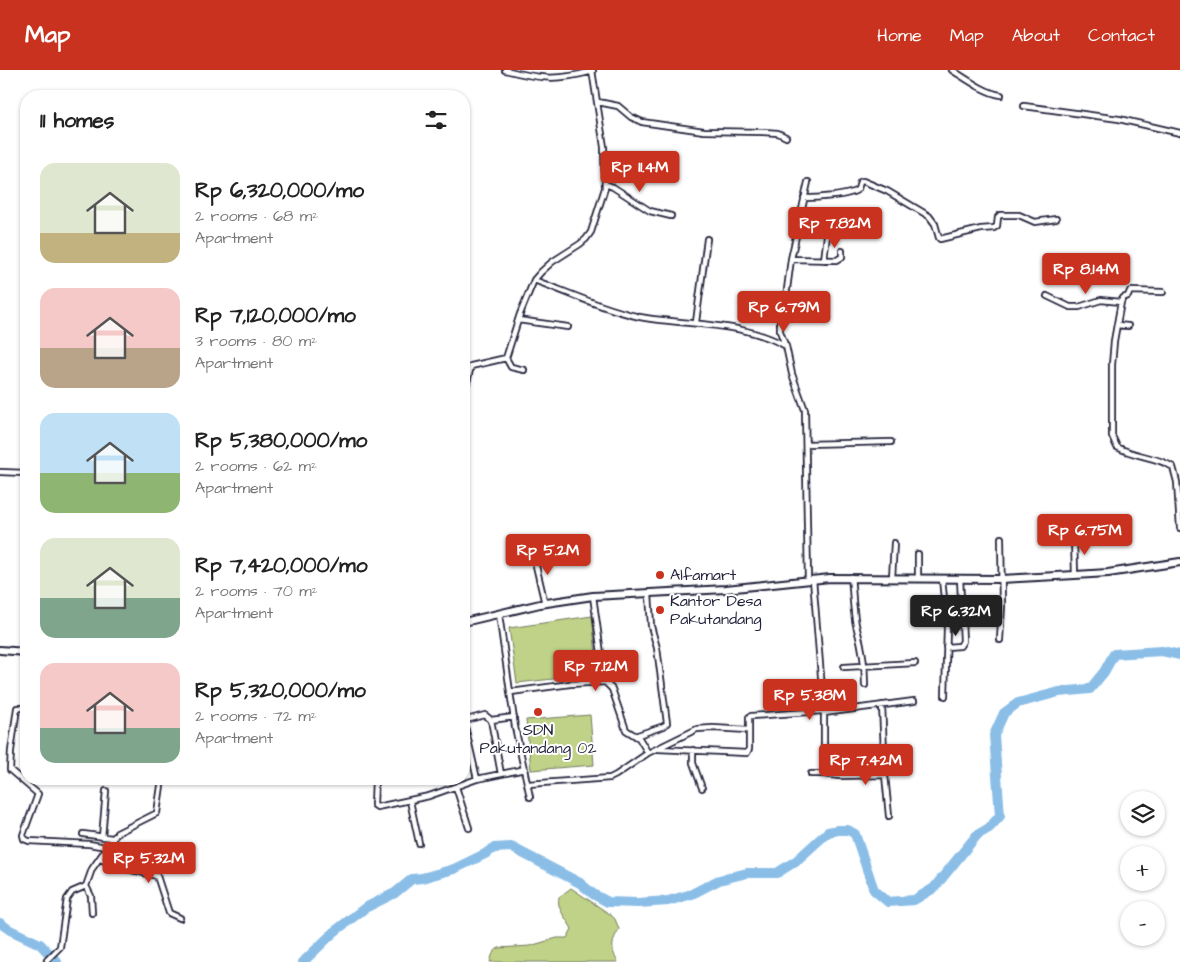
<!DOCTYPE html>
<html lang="en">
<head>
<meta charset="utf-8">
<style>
	:root { --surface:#fff; --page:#f2f2f2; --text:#222; --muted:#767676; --accent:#c8321e }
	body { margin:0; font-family:"Architects Daughter",sans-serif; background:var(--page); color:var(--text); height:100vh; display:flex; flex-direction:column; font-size:19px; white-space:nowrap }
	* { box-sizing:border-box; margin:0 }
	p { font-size:16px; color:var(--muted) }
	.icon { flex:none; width:28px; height:28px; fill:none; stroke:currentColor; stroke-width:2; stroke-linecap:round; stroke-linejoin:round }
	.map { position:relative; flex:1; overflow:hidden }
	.drawer { position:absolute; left:20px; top:20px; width:450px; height:695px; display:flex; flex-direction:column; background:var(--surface); border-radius:20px; box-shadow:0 1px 4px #0004 }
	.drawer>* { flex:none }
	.controls { position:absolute; left:1120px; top:721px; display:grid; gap:10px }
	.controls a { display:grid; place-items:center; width:45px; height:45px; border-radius:50%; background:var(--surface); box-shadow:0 1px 4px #0004; font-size:25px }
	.price { position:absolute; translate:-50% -42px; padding:0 11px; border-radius:5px; background:var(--accent); color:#fff; font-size:16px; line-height:32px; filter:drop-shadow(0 1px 2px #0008) }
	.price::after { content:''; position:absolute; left:50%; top:30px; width:15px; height:11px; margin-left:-8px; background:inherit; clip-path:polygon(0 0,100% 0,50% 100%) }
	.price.current { background:#222; color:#fff }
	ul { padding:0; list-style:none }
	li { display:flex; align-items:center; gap:15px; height:125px; padding:0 20px }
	li span { display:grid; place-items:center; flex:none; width:140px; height:100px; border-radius:15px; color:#555 }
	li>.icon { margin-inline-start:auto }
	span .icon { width:60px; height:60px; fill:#fffc; stroke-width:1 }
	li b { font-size:21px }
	h2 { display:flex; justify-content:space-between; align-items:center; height:60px; padding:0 20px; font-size:21px }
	header { display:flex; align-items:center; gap:30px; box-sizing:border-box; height:70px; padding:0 25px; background:var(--accent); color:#fff }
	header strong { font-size:24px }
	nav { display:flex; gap:28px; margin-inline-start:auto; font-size:18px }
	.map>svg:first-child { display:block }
</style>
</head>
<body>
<header>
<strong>Map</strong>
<nav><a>Home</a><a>Map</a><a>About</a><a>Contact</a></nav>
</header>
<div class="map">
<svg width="1180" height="892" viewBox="0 0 1180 892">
	<rect width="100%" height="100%" fill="#fff"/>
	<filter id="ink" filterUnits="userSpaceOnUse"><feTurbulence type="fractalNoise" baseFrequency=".02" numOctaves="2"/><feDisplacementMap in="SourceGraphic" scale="10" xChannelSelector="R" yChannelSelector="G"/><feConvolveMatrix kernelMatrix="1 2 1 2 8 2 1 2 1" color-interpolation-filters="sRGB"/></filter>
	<g filter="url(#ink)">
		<path fill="#c0d287" stroke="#717a61" d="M592 546 598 604 517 613 509 558Z
			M590 645 594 695 531 700 526 650Z
			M571 818 611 845 615 849 619 859C612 871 610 879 618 892H490C492 885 493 881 499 878L530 876 557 868H567L572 859C567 849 556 839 559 827Z"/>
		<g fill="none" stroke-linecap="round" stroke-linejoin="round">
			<path stroke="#8bbee7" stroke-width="10" d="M0 853 10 860 40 874 57 892
				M303 892 334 862 365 838 395 823 412 809 422 808 454 799 485 784 494 778 511 777 580 813 593 824 608 832 638 833 668 831 692 824 719 810 747 803H777L796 791 828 762 838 760H848L855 764 874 820 888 832 914 830 934 818 977 765 989 758 1000 746 994 665 1004 643 1018 633 1059 622 1090 619 1104 602 1114 584 1162 581 1180 585"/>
			<g stroke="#22223b" stroke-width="8">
				<path id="minor" d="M505 0C540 9 557 11 593 1
					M952 0C965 8 985 23 1001 25
					M598 32 618 36 631 47 642 52 704 61 763 62 778 63 786 67
					M1024 36 1119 49 1180 63
					M605 114 613 117 650 141 671 146
					M804 128C814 128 852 126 858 119 858 119 860 112 860 112L863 111 887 121 929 146 935 154 939 168 940 169 981 159 994 158 997 156 998 147 1000 145H1019L1035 152 1056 149
					M791 189 837 190 842 187V181
					M824 190 827 165
					M534 210C569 223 604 239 640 247 689 256 741 251 786 276L792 304 805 340 808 510
					M1163 222 1130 221 1128 226 1123 228 1121 232 1114 271 1112 295V366L1117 377C1135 387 1156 386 1173 397L1177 412 1180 458
					M1047 226 1070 237H1079L1101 230 1121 232
					M518 250 568 257
					M696 252 707 169
					M1117 255 1128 256
					M785 275 780 261V240L786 227 791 189 808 112
					M506 288 511 297 524 300
					M464 325 471 296 506 288 520 244 534 210 541 202 552 192 580 174 586 169 591 162 605 118 604 77 592 0
					M806 374 891 372
					M0 402 26 403
					M1074 468 1075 505
					M533 483 545 534
					M851 507C853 523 853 545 857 559 863 579 865 594 865 615
					M892 508 894 473
					M918 508V484
					M813 509 824 643V704
					M942 509 947 558 945 626
					M593 526 605 612
					M499 544 515 657 530 727
					M1000 570 1002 535 1001 468
					M946 577 960 576 963 571 960 508
					M844 597 915 593
					M511 622 570 614 605 612 612 619 626 660 639 668 648 683
					M882 635 885 705
					M26 638H17L11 681 10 700 38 724 23 765 24 769 29 771 89 774 106 777
					M824 643 914 631
					M635 666 664 656 667 653 657 578 651 556 649 523
					M658 679 747 683 749 679V647L751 646 823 641
					M693 680V693L702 718
					M501 704 491 650 514 647
					M811 704H824L839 706 885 705 889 746
					M375 709 374 735 377 737 429 726 477 709 525 699
					M477 709 464 652 470 649 485 645 491 650
					M528 714 610 708 616 705 648 683 697 659 713 658 748 660
					M456 717 469 758
					M410 731 419 773
					M83 764 112 768
					M102 767 106 721
					M100 789 119 797 157 806 169 843 180 848
					M92 843 91 826 86 816 92 799 117 763 157 743 162 709
					M47 890 60 877 67 829 72 822 86 816"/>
			</g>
			<g stroke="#22223b" stroke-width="10">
				<path id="secondary" d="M464 552 540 534 593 526 726 519 830 508 1001 509 1075 505 1108 503 1180 492
					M0 580 26 582"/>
			</g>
			<use href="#minor" stroke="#fff" stroke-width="4.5"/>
			<use href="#secondary" stroke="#fff" stroke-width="6"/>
		</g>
	</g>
	<g fill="#c8321e" stroke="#fff" stroke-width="2">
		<circle cx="660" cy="505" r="5"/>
		<circle cx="660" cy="540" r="5"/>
		<circle cx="538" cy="642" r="5"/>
	</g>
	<g text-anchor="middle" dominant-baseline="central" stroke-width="4" stroke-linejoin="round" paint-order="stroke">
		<g font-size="16" fill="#22223b" stroke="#fff" text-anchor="start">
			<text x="670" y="505">Alfamart</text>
			<text x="670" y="531">Kantor Desa<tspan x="670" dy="18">Pakutandang</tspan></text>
			<text x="538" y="660" text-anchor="middle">SDN<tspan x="538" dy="18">Pakutandang 02</tspan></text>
		</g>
	</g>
</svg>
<div class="controls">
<a><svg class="icon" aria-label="layers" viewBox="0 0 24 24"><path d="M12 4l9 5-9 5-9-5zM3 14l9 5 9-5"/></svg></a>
<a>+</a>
<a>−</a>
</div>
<b class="price" style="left:640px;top:123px">Rp 11.4M</b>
<b class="price" style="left:835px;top:179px">Rp 7.82M</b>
<b class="price" style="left:1086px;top:225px">Rp 8.14M</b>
<b class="price" style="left:784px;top:263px">Rp 6.79M</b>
<b class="price" style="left:1085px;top:486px">Rp 6.75M</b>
<b class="price" style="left:548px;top:506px">Rp 5.2M</b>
<b class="price current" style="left:956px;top:567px">Rp 6.32M</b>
<b class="price" style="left:596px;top:622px">Rp 7.12M</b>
<b class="price" style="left:810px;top:651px">Rp 5.38M</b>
<b class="price" style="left:866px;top:716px">Rp 7.42M</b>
<b class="price" style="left:149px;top:814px">Rp 5.32M</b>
<section class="drawer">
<h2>11 homes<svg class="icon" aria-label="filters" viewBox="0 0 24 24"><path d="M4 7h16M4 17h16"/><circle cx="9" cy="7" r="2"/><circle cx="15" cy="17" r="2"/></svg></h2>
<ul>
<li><span style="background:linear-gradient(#dfe7d0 70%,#c2b280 0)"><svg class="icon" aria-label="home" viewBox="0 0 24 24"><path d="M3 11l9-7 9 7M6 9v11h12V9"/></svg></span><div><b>Rp 6,320,000/mo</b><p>2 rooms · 68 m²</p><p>Apartment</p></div></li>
<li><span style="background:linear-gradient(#f6c9c9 60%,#b9a48a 0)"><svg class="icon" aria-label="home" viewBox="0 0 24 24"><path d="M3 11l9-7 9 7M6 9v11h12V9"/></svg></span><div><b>Rp 7,120,000/mo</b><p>3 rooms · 80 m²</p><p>Apartment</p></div></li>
<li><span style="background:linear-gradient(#bfe0f5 60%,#8fb573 0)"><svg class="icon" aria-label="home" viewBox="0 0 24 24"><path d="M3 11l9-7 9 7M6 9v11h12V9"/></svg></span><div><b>Rp 5,380,000/mo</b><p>2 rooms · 62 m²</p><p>Apartment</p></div></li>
<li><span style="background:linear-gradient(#dfe7d0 60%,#7fa58c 0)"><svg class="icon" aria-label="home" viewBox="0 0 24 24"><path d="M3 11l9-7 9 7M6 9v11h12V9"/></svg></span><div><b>Rp 7,420,000/mo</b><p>2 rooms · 70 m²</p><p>Apartment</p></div></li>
<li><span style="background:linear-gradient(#f6c9c9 65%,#7fa58c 0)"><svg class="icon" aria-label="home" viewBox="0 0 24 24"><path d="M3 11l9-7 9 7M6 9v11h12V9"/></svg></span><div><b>Rp 5,320,000/mo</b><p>2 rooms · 72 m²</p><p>Apartment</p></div></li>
</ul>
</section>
</div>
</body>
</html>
